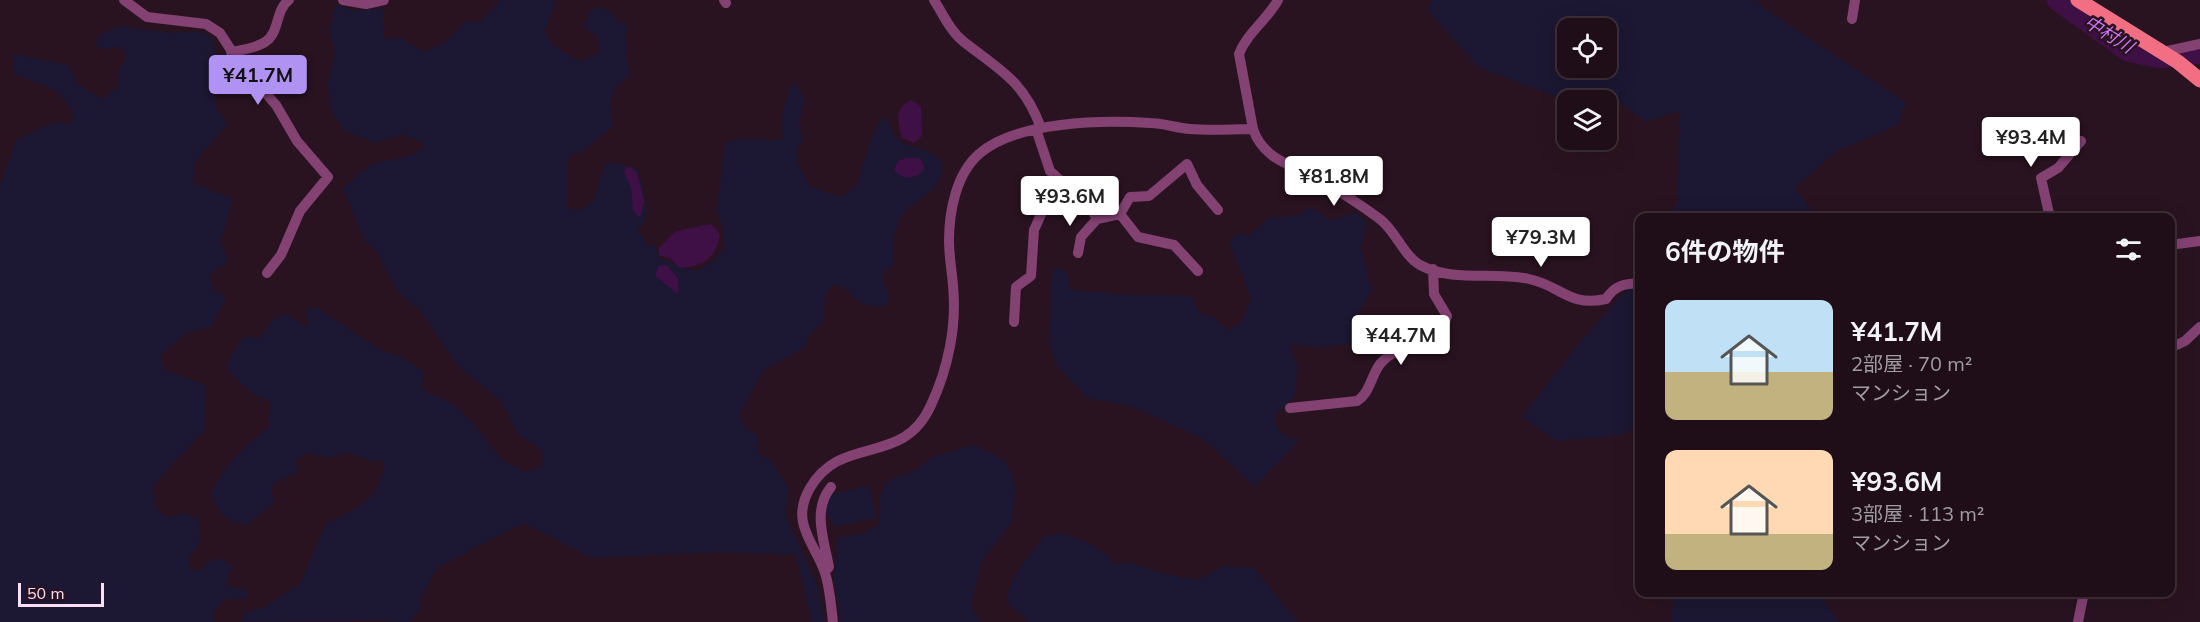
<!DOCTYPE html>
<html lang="ja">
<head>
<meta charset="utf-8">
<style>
	:root { --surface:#1f0e18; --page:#2c1c25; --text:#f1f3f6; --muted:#a19ca2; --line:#3c2e37; --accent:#af92f1 }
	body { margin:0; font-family:Mulish,"Noto Sans JP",sans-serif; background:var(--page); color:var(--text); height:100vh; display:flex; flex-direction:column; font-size:22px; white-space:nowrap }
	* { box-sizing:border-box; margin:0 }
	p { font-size:20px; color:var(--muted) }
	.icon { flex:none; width:33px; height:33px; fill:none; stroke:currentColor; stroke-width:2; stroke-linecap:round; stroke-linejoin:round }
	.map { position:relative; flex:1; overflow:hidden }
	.side { position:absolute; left:1635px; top:213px; width:540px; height:384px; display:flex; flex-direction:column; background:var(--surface); border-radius:12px; box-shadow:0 6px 24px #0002,0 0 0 2px var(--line) }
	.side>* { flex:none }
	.controls { position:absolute; left:1557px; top:18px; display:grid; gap:12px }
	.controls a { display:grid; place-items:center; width:60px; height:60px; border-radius:12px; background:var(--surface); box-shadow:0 6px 24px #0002,0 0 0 2px var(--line); font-size:30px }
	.scale { position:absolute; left:18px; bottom:15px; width:86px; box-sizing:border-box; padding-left:6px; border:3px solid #fcdef2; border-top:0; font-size:16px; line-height:21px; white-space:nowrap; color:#fcdef2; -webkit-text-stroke:4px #291320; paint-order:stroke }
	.price { position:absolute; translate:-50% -51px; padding:0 14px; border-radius:6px; background:#fff; color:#222; font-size:20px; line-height:39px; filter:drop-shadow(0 2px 3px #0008) }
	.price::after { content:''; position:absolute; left:50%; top:36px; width:18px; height:14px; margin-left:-9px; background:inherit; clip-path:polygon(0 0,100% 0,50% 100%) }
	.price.active { background:var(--accent); color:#111 }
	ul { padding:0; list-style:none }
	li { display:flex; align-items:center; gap:18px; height:150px; padding:0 30px }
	li span { display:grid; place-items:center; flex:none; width:168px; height:120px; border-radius:12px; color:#555 }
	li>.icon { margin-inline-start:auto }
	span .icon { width:72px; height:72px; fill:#fffc; stroke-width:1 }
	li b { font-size:26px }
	h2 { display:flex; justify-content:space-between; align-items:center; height:72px; padding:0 30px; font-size:26px }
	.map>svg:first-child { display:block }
</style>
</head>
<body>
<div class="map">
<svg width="2200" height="622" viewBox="0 0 2200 622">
	<rect width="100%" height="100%" fill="#291320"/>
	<path fill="#1c1732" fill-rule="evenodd" d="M500 0H554L555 5 545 32 554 46 581 62 600 51 597 36 584 28 590 10 602 7 614 14 618 22 627 24 626 56 630 75C608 93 609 100 613 126L581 153 572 154 567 162V207L578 211 593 202 604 166 612 162 638 169 647 208 644 224 637 228 648 245H655L659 258C693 270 698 281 724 248L722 226 717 210 725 144 736 139 783 140 782 115 791 85 797 84 805 100 799 121 803 140C790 158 802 171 811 187L842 197 857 185 874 132 881 119 888 118C896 157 923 138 942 162 943 193 922 194 905 212 892 226 894 248 893 266L883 273V281L890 298 886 306C851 309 860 293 835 284 822 291 825 308 824 321L809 336 804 348 764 370 739 415 746 427 757 436 759 454 772 461 788 487 786 516 819 589 825 622H812L796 555 724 552 592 558 524 523 438 567 421 597 420 610 408 622 382 620 240 622 245 612 265 607 301 583 326 523C355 511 383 497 384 461H370L347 452 330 458 308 453 296 460 298 472 275 483 271 490 275 501 247 525C226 522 219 514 211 494 225 464 242 449 268 428L271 402 249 391 226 368 236 347 245 336 259 338 275 317 287 314 309 328 306 310 316 307 379 349 402 357 424 372 422 389 453 404 472 422 502 460 526 472 543 465 542 450 519 435 500 400 458 366 421 311 397 291 376 250 364 239 343 188C352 181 363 169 374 164 393 156 411 163 425 144L403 134 376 143 345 131 330 109 328 84 335 51 329 31 336 5 356 11 384 8 383 38H401L425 52 446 41 465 22 481 21Z
		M1433 0H1757L1763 7 1906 102 1898 125 1835 152 1795 188 1817 217H1672L1677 203 1680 111 1645 122 1609 92 1587 91 1560 98 1478 67 1427 9ZM1568 28H1606V68H1568Z
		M120 26 170 33 198 31 210 36 216 49 213 69 216 107 228 124 195 162 193 183 233 199 221 242 228 262 210 274 213 289 226 298 210 328 188 332 161 355 164 370 206 385 205 430 153 486 155 508 169 518 185 513 199 519 200 542 189 558 190 569 202 570C210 557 221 555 232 566L226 585 248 591 247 598 223 600 213 615 214 622H0V186L16 140 52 123 71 124 74 116C58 80 44 90 13 72L14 54 69 65 77 84 103 99 118 87 119 71 127 55 119 46 107 49 96 48 98 36Z
		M1310 207 1331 221 1357 212 1367 223 1361 248 1372 291 1359 312 1355 343 1319 348 1289 344 1298 366 1295 396 1276 414 1275 423 1279 432 1299 442 1255 487 1204 439 1131 406 1088 398 1057 366 1049 345 1052 271 1057 268 1066 271 1071 290 1136 295 1192 296 1198 312 1214 318 1230 331 1242 321 1251 299 1230 244 1236 234 1250 235 1269 218 1299 215Z
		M1639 276V426L1621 435 1557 441 1522 417 1576 347Z
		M974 445 1006 461 1016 486 1012 522 982 561 971 606 982 622H840L834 578 838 537 863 534 879 524 880 498 887 481 914 471 933 457Z
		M870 485 876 518 836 527C827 517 824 509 827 496Z
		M1062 533 1084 541 1110 557 1112 564 1134 563 1160 573 1198 580 1223 566 1254 568 1298 622H1029L1007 602C1009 576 1029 556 1045 536Z
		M1673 592 1820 593 1839 622H1672Z"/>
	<path fill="#3e1045" d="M911 100 921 106 922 136 914 143 902 138C898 121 893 109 911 100Z
		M906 158H919L923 162 924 169C916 180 903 180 894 170L898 161Z
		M630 167 637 172 644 201 640 218 633 210 631 187 624 173 626 168Z
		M711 224 720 234C716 259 703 267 679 268L671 259 659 255V248L676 231Z
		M667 265 678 279V294L655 276 659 266Z"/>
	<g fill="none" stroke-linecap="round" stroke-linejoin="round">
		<path stroke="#3e1045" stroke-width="21" d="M2057 0 2128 51 2160 58 2200 53"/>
		<path stroke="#844273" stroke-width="10" d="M124 0 147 17 206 24 220 33 240 64 276 105 297 141 328 177 300 211 281 255 267 273
			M343 0 366 4 384 0
			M724 0 726 3
			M934 0C943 14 950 31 964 42 1000 70 1024 81 1041 128
			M1852 19 1855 0
			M231 52C242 50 256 48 265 42 280 33 275 10 289 0
			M2163 52 2200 44
			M1036 129 1050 171 1091 209 1097 219 1120 214 1130 197 1149 196 1187 164 1197 185 1218 210
			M1253 129C1264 162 1297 166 1324 182 1342 193 1364 207 1381 220 1396 232 1404 256 1420 265 1454 283 1494 271 1529 279 1562 286 1568 307 1606 299 1615 285 1624 284 1640 283
			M1120 214 1138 237 1174 245 1198 271
			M2050 218 2041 178 2058 168 2081 141
			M2170 245 2200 241
			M1078 253 1081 237 1097 219
			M1014 322 1016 287 1031 276 1034 230 1057 179
			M2170 348 2185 341 2200 327
			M1290 408 1357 401C1370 393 1371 376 1380 364 1393 348 1418 344 1436 338L1442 331 1447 316 1434 294 1433 269
			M825 571 829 567C824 540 812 510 831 487
			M833 622C831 606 830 588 825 573 816 544 789 524 810 488 842 433 903 468 931 405 948 369 957 326 953 286 952 271 949 257 949 241 949 212 956 174 979 154 1017 121 1102 120 1150 123 1163 123 1176 128 1190 129 1211 131 1233 129 1253 129L1239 54C1247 33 1267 20 1278 0
			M2078 622 2084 592"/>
		<path stroke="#f26f83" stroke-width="15" d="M2078 0 2178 62 2200 80"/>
	</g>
	<g text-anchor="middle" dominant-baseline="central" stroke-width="5" stroke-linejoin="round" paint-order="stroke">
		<g font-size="18" font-style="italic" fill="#cb75f3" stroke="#291320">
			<text transform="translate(2109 34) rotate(32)">中村川</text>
		</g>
	</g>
</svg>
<div class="controls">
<a><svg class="icon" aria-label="locate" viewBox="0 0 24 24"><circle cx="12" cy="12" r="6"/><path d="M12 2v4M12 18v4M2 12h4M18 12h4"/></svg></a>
<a><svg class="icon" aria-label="layers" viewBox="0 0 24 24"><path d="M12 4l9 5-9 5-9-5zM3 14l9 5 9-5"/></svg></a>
</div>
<div class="scale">50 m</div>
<b class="price active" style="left:258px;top:106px">¥41.7M</b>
<b class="price" style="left:2031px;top:168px">¥93.4M</b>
<b class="price" style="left:1334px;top:207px">¥81.8M</b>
<b class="price" style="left:1070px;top:227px">¥93.6M</b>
<b class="price" style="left:1541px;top:268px">¥79.3M</b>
<b class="price" style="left:1401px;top:366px">¥44.7M</b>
<section class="side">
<h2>6件の物件<svg class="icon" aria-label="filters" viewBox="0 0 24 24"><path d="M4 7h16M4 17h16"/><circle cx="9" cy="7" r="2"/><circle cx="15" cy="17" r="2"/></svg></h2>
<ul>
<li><span style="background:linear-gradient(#bfe0f5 60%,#c2b280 0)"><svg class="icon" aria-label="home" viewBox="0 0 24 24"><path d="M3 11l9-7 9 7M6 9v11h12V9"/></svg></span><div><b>¥41.7M</b><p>2部屋 · 70 m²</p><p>マンション</p></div></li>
<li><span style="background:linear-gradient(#ffd9b3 70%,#c2b280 0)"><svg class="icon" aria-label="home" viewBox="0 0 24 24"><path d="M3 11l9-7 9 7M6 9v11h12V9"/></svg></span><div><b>¥93.6M</b><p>3部屋 · 113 m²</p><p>マンション</p></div></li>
</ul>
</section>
</div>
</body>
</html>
